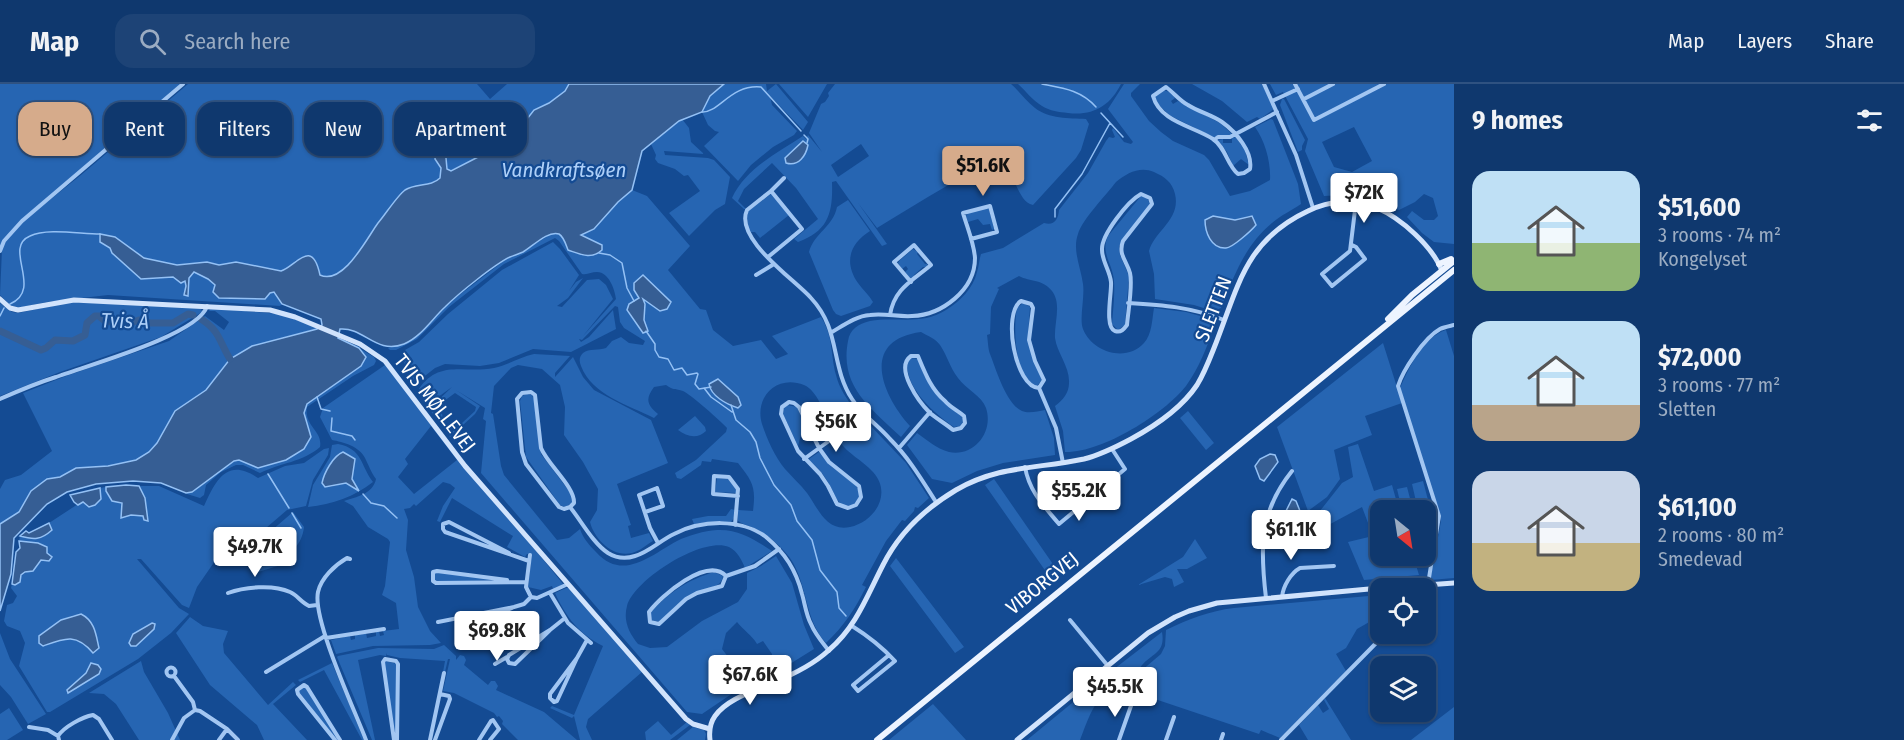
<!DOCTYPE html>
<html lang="en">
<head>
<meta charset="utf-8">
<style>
	:root { --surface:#0f386e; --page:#1d4376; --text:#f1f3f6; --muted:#9bacc2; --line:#2f5281; --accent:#d6ab8b }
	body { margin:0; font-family:"Fira Sans Condensed",sans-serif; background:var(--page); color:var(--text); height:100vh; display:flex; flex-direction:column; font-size:22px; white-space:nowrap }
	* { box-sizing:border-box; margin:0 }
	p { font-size:20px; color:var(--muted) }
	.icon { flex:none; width:33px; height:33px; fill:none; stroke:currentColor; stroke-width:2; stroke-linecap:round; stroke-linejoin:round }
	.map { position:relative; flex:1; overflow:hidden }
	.panel { display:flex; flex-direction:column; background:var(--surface); width:450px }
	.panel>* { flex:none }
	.hud { position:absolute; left:18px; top:18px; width:570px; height:54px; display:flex; gap:12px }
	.needle { width:39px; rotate:150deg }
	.buttons { position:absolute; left:1370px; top:416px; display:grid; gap:12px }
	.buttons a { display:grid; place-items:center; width:66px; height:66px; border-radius:12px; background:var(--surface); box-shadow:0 2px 4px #0004,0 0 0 2px var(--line); font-size:30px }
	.price { position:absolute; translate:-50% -51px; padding:0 14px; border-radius:6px; background:#fff; color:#222; font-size:20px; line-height:39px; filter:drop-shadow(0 2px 3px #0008) }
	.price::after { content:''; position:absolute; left:50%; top:36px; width:18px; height:14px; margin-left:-9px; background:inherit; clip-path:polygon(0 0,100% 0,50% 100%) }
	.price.active { background:var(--accent); color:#111 }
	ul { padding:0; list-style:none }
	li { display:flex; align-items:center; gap:18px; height:150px; padding:0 18px }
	li span { display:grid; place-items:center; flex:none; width:168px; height:120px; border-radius:18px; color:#555 }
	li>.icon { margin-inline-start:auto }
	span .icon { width:72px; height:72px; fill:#fffc; stroke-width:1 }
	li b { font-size:26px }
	h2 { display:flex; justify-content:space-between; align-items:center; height:72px; padding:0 18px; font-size:26px }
	.chip { padding:0 21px; border-radius:18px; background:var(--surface); box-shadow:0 2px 4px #0004,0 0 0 2px var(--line); font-size:21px; line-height:54px }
	.chip.active { background:var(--accent); color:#111 }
	header { display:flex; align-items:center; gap:36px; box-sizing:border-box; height:84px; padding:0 30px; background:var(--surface); border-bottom:2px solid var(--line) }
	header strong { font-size:28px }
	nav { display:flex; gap:33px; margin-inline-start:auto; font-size:21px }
	.search { width:420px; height:54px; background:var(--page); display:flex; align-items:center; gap:15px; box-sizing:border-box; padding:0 21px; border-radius:18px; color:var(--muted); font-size:22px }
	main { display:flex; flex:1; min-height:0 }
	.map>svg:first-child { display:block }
</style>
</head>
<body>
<header>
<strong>Map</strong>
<div class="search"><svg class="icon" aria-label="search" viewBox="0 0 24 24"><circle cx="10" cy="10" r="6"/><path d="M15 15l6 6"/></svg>Search here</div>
<nav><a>Map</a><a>Layers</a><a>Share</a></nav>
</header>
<main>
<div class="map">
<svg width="1454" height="656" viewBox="0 0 1454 656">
	<rect width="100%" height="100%" fill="#144b93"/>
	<path fill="#2665b2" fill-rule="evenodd" d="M0 0H181L22 135 0 163Z
		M188 0H477L490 15 507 0H569L566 7 549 19 534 26 520 44 504 59 490 64 480 72 450 87 447 85 446 74 439 62 436 64 435 75 441 84 440 93C430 103 412 99 403 109 394 120 384 131 376 142 363 160 349 189 326 194L296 176 288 185 281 187 236 178 219 181 207 178 177 181 144 174 115 153 99 151 100 158 110 164 112 169 141 195 173 193 181 199 185 197 186 202 184 211 187 212 189 194 194 188 208 195 215 202 213 208H274L282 220 280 222 108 211 47 218 18 224 11 222 0 211 2 165 5 157 22 138 81 91Z
		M724 0H766L767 7 776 0 808 38 803 46 770 12 772 21 797 47 794 51 773 63 751 81 738 97 704 62 719 48 715 47 708 41 702 28 710 12Z
		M779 0H827L808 33Z
		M835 0H1011C1019 7 1026 17 1035 24 1049 35 1069 34 1086 35L1089 40 1081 66 1076 74 1033 121C1018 118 1017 92 1002 83 998 81 995 79 990 80 974 82 958 95 945 103 922 116 900 130 877 144L858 119 887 160 882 162 836 97 832 98C833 128 829 147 798 158L794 155 818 135 796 104 772 79 744 105 738 117 746 125H744L732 114C745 85 777 69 803 52L806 55 808 51 822 68 809 49 821 20 825 18 829 12 828 9ZM861 60 869 72 838 93 831 81Z
		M1018 0H1121C1110 22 1093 32 1068 29 1059 28 1050 27 1042 22 1032 16 1026 7 1018 0Z
		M1124 0H1140L1131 9V12L1149 37 1161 48 1173 57 1204 71 1209 76 1230 112 1250 107 1270 96C1271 78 1265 57 1255 43L1271 35 1273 36 1298 100 1301 120C1291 127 1281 131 1272 139 1245 161 1234 192 1221 224L1213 227 1194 221 1155 215 1154 190 1149 167C1155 146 1181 136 1175 110 1172 98 1165 93 1154 88 1140 82 1127 89 1116 98 1106 111 1082 136 1078 150 1072 166 1081 184 1083 200 1085 213 1079 235 1083 245 1092 268 1126 279 1144 259 1152 250 1152 236 1154 224L1186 228 1211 235 1214 243C1207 263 1199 284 1186 302 1164 330 1102 369 1065 368L1063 347 1055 322C1063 316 1069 309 1069 299 1070 283 1057 269 1055 254 1054 239 1062 220 1052 207 1043 195 1030 198 1019 192L997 204 999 205 991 223 990 250 987 251C988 257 988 265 990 270 996 285 1006 320 1022 327 1029 330 1038 327 1045 326L1054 354 1055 371 1003 379 977 387 952 399 932 395 907 361 917 349C927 356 937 365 949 368 974 373 994 348 986 324 982 312 966 305 958 294 950 284 947 271 940 261 936 255 928 252 921 248 860 256 881 310 910 342L901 353C872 325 839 303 848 257 850 245 858 240 870 237 896 232 921 242 946 226 960 217 973 205 977 188 979 182 979 176 981 170L1003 164 1044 139C1054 142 1058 136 1059 126L1088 89 1106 57 1109 53 1113 54 1115 53 1112 46 1113 44 1124 58 1131 60 1133 58 1108 25ZM1249 132 1254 144C1244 152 1232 167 1219 163L1232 136Z
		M1192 0H1262L1274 25 1260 35 1257 33 1247 38 1222 17Z
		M1270 0H1454V160L1434 158 1422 149 1407 133 1412 127 1424 136H1434L1438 132 1433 114 1424 110 1415 118 1399 126C1368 113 1358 110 1324 112L1305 67 1308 55 1283 8 1276 11ZM1354 43 1372 77 1352 88 1334 83 1322 58Z
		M1163 6 1170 8 1175 14 1171 17 1173 20 1178 17 1220 39 1232 50 1230 52 1213 53 1169 31 1159 21 1155 13Z
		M1282 15H1284L1305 56 1302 62V66L1298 68 1280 21Z
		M682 35 689 44 691 58 704 70 664 67 665 71 708 74 714 76 730 93 725 120 715 126 689 152 669 129 700 107 688 91 684 92 675 85 658 79 655 75 656 71 651 60Z
		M1236 53 1245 67 1249 81 1241 75 1233 82 1227 68 1217 56 1223 55V59H1232V54Z
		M632 106 647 112 690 162 668 186 700 225 706 226 713 246 733 262 761 256 776 275 788 270 772 252 821 233C834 254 830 269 836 291 839 304 847 315 854 325L852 330 854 335 836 348 831 343C825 331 818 307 804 301 777 290 754 313 762 340 767 355 775 373 785 385 792 393 800 400 807 409 818 424 826 448 850 443 874 438 893 410 873 388 862 376 848 370 839 357L853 346H855L853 344 864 337 867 338 906 379 929 414 918 424 915 423 914 427 905 437 902 436 886 457 862 501 866 503C855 525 844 542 826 559 804 535 808 500 790 474 781 462 768 451 754 444 749 442 742 440 738 437V426L753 427C756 403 753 398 738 379L712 375 711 378 702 377 701 381 681 395 677 394 675 389 696 376 726 348 727 344C722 338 689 309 683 307 675 304 674 307 666 301L654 303C645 315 647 321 658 330L654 334C628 321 592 311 581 282 579 277 579 273 583 269 589 264 599 267 606 264L612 257 621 253 629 259 643 261 645 257 624 244 620 238 618 223 615 222 582 256 579 255 581 258 589 253 613 226 616 245 571 268 533 265 499 279 480 282 445 280 435 284 416 299 404 282 405 266 419 258 448 230 502 186 553 158 560 165 579 191 569 207 576 198 583 194 568 214 557 222 562 223 587 196 599 195 606 201 613 215 583 252 616 215C615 206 609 188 597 188 591 188 588 191 582 190L559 157 555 154 504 180 449 223 417 255 396 266H390L388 264 404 260 415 254 445 222 488 189 509 173 522 168 551 150 557 149 562 152 569 166 586 172 580 151ZM637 210 667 225 660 227 642 214 644 236 642 249 629 220 639 214ZM718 295 738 313 741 321 736 324 712 308 709 299Z
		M771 110 789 131 760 154 755 148H750L748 145 747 128Z
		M1141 112H1146L1150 120 1119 162 1120 171 1129 192 1125 241 1118 246 1112 240C1113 226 1115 211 1114 197 1113 180 1100 169 1108 152Z
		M848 116 870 147C849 160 844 179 858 199 863 206 869 211 873 218L870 222 841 232 836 230 833 226 809 168C814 149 833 143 837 123Z
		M986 124 989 125 994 145 992 146 990 140 983 141 978 135 968 138 966 132 968 129Z
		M913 165 918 168 917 170 925 180H927V183H923L914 191 915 193 913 194H910L905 188 908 185 906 182 902 185 898 179 899 177Z
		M71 218 201 224 202 228 161 253 60 288 0 312V219L12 228 18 229Z
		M1023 219 1030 223 1028 252 1042 296 1037 302C1014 294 1013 243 1017 224Z
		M211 224 280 230 319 244 252 262 230 275 206 306 175 327 157 359 149 368 136 376 108 382 76 384 60 393 47 395 31 407 19 428 0 440V405L5 396 21 391 52 367 23 309 66 292 169 257 205 232 224 246 229 238 215 227H209Z
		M1446 246 1454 272V494L1430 496 1441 437 1400 304C1409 284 1423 253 1446 246Z
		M338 254 360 263 359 264 374 273 376 277 374 281 353 292 307 323C304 343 323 346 320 363 303 378 280 379 260 389L243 381H236L221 388 206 401 204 411 200 414 187 410 186 409 192 408 234 377 239 376 258 384 311 353 304 329 307 320 361 282Z
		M1383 259 1402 319 1365 332 1372 351 1334 366 1340 395 1327 413 1308 427 1277 343Z
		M534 270 570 272 555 289V293L573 273 583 293 594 306 651 336 668 379 617 400 631 441 628 442 631 454 649 449 653 457C646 461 640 467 632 469 613 474 594 455 590 438L597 426 598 405 583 378 564 351 565 323 560 301 542 285 518 281 511 284 494 302 491 329 493 330 501 382 504 391 557 456 569 454 580 445C583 454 589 461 596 468 623 498 651 471 677 457 689 451 704 447 717 446 739 445 755 456 772 467L745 484C742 476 737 467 729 463 702 452 634 496 627 522 623 537 629 549 638 560L650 564 667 563 702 537 738 518 747 505V489L761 482 776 472 792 499 804 541 814 565 777 588 772 587 765 577 772 572V570L763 557 757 560C752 551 743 546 737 538L726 549 722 565 738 586 752 580 760 584 764 583 769 593 742 603 702 630 687 628 481 389 486 337 483 335 485 324 456 306 480 322 475 330 450 353 449 351 475 327 476 323 455 309 440 320 444 339 450 346 447 348 429 325 452 303 434 316 428 315 419 305C439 275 465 290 494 284 508 281 520 273 534 270Z
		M911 274 918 275 924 291 938 312 962 333 963 338 960 342 954 343C934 329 906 305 907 278Z
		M385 281 563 500 553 505 552 502 541 506 528 503 532 470H527L525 473 507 463 513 452 452 414 440 438 437 437 443 422 455 404 450 400 443 398 416 422 414 420 410 424 404 425 408 436 406 466 414 493 418 523 430 547 441 559 430 561 373 562 336 570 331 556 350 552 351 556 355 555V551L366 549 367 554 376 552V548L379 547 380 552 384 551 383 547 399 545 396 519 382 511 385 502 390 458 388 455 368 443 353 422 344 417C356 413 373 410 376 395 371 388 369 382 365 374 359 362 343 358 332 356L320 333 323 324ZM431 342 457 376 414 410 398 393 408 380 405 375Z
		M527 310 532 311 535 317 541 370 572 411V419L565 423 560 421 526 373 520 317 522 312Z
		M787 321 797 323 810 351 801 350 798 362 783 330 784 323Z
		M1188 327 1214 359 1206 366 1180 334Z
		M695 332 705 343 706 347C698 355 687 353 678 346Z
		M338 360C363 365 360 381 373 398 354 413 333 420 308 423L313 401 330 373 332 361ZM339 369C347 382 351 395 359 406L346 399 330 403 324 392Z
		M1358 360 1374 407 1392 401 1399 426H1380V471H1413L1419 491 1364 496 1348 458 1373 452 1362 423 1321 445 1316 432 1342 399 1353 393 1348 363Z
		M329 364 328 371 313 396 306 422 287 426 259 450 230 464 217 474 197 503 189 524 182 521 141 475H137L179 524 189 530 171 549 138 575 50 628H47L19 582 25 559 20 547 7 542 4 537 7 521 13 519 17 512 11 504 12 500 15 501C20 492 23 488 33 487L47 469 38 459 19 457 20 452 33 455 52 446 49 439 101 405 100 404 106 403V407L122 419 131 431 143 432 145 414 139 402H159L204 422C216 395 228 373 258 394L285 382 304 379 324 365ZM74 531C99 535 96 548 93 568 76 549 65 554 44 562L39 552 61 536Z
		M819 368 832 383 856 401 860 411 855 420C837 428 834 407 826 395 822 388 816 382 810 377L809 375Z
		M717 394 728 395 736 405V409L715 408Z
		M994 395 1057 486 1049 492 985 401Z
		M1423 397 1432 431 1425 433V426H1418L1412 400Z
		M1407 403 1413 426H1402L1397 405Z
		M731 425 735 426 734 434 731 438H709L694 440 692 435 708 432H726Z
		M293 428 304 443C302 462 290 467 281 481L258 488 256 484C268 473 276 464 271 447Z
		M1425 443 1433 444 1428 478 1417 476V471H1425Z
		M1195 455 1207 474 1187 485H1177L1184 498 1174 503 1172 495 1165 493 1138 501 1183 473Z
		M896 474 964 563 955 569 890 482Z
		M435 488 501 496 437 498 433 495Z
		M714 488 723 492C722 504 706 504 697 508 682 514 671 526 660 538L651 536 650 530 652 527C671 507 688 496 714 488Z
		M566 504H569L642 588 588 635 586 643 592 656H580L574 632 572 634 550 624 552 622 574 631 603 562C579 550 566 533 555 509Z
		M1380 511V536L1378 533 1357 545 1346 564 1336 570 1346 587 1280 654 1261 646 1259 650 1137 609 1141 587 1161 570 1165 562 1166 546C1189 535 1209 527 1234 524Z
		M190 533 203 542 228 547 223 560 224 569 268 621 293 598 296 601 273 620 307 656H264L257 641 210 601 176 549Z
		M1162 548C1166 571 1150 569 1140 584 1135 590 1135 600 1133 608L1114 602C1094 614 1088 636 1080 656H1027L1100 596 1105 595V592Z
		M0 549 10 575 46 630 28 640 11 613 0 601Z
		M444 561 456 572V576L460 571 464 572 466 576 464 581 488 601 491 597H495L498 602 496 606 544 628 577 656H518L502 640 503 637 499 632 497 633 494 629 454 609 443 607 450 575H448L445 588H443L445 577 400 574 387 571V569L386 572 380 571 358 576 375 656H372L337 573 338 572 378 564 434 565Z
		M141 577 144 588 168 629 180 656H139L116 620 104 610 89 609Z
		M386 577 397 580V656H394L384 579Z
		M332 579 364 656H362L324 586 300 598 298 596Z
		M303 603H305L339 656H336L298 608 299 605Z
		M1325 614 1351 656H1308L1299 641 1318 621 1323 629 1329 625 1324 616Z
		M933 620 966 656H889Z
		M1454 623V656H1411Z
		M9 624 23 646 7 656H0V630Z
		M658 637 671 651 687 638 690 641 670 656H646L645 648Z
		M693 643 704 646 706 650 705 656H677Z"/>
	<path fill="#365e94" stroke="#94c1f5" stroke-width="1.5" d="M569 0H724L710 12 702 28 679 37 642 67 632 106 618 118 594 145 581 151 602 161V166C591 176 580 170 568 166 566 161 564 153 559 150 548 146 532 163 523 168 519 170 515 171 510 173 494 181 459 209 445 223 432 235 421 253 404 260 376 271 364 243 340 245L338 254 359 264 366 273 361 282 307 320 304 329 311 353 304 365 286 376 258 384 239 376 234 377 192 408 186 409 161 399 133 397 96 400 67 408 47 420 14 454 11 490 0 527V440L19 428 31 407 47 395 60 393 76 384 108 382 136 376 149 368 157 359 175 327 206 306 230 275 252 262 317 245 322 241 321 235 282 220 274 208 270 209 265 215 219 214 213 208 215 201 208 195 194 188 189 194 188 212 184 211 186 202 185 197 181 199 173 193 141 195 112 169 110 164 100 158V150L115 153 144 174 177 181 207 178 219 181 236 178 281 187C296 182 312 153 320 191 343 202 367 154 378 139 385 131 397 112 405 106 416 99 431 103 440 94L441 84 435 75 436 64 440 62 446 74 447 85 451 87 480 72 490 64 504 59 520 44 534 26 549 19 565 7Z
		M509 36 512 40 504 47H477L480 39 483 38Z
		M803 57 808 61C806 71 799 83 786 79L785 74Z
		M1213 132 1235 136 1252 132 1256 141C1251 147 1232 164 1226 164 1211 165 1205 148 1205 136Z
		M643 191 671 218 667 225 660 227 643 215 645 220 644 236 648 247 643 249 627 226 629 220 639 214 634 206V199Z
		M718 295 738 313 741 321 738 324C726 320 711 312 709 300Z
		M343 368 355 375 352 395 359 407 346 399 325 403 322 399C324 389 333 372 343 368Z
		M1270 370 1275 371 1278 378 1264 397 1260 395 1255 382 1260 375Z
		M126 401 139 402 145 414 148 437 144 436 143 432 131 431 121 434 122 419 112 417 106 407V403Z
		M100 404 101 415 95 421 89 423 83 418 78 421 74 418 70 411Z
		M1292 415 1296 417 1302 432 1298 437 1281 442 1280 439Z
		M49 439 52 446C41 456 34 456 20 452L26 447 29 449Z
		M19 457 38 459 47 463V469L52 473 49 477 41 476 33 487 25 488 21 491 20 498 15 501 12 500 16 468 20 464Z
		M81 530C95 537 96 551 99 564L93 569C76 549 65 554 43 562L39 559V552L61 536Z
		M152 539 155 540 154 545 136 562H131L129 559 133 550Z
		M91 579 98 581 101 585 99 590 68 609 67 606 86 589Z"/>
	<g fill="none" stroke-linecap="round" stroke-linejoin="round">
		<path stroke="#94c1f5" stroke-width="1.5" d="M1042 0C1063 4 1081 6 1096 23
			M702 28C719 29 731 0 761 3L801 47
			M1101 29 1123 53
			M804 51 808 55 807 59
			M1055 133V125L1082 90 1110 39
			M599 169 610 171 622 179 627 204 634 217
			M10 220C44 205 2 164 30 152 47 144 80 150 100 150
			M0 232 4 224
			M646 247 655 260V266L659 273 668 275 674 286 682 284 687 291 697 289 698 290 695 300 699 305 711 303
			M704 304 711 313 732 328
			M317 313 321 325 330 327
			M731 321 736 336 750 348 756 358 760 374 774 401 791 421 797 437 812 456 820 486 837 508 839 524 846 532
			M332 334 331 347 352 352 355 356
			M268 390 289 424
			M363 410 371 419 384 422 397 434
			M292 429 301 444"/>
		<path stroke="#365e94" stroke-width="7" d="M201 235C220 247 219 257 230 275
			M0 247 41 266 46 264 55 256 73 257 85 251 87 239 95 232H99L105 237 128 240 139 236 150 239H173L188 230 193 231"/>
		<path stroke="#a2c6f2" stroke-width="4" d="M1264 0 1296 71 1313 124
			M1295 0 1314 36 1384 0
			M1166 3C1174 9 1180 17 1188 21 1199 28 1212 31 1222 38 1236 48 1253 68 1250 85L1244 89 1238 90C1227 81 1226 64 1213 55 1193 42 1160 38 1153 12Z
			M1304 15 1333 0
			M1272 17 1298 5
			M1214 56 1218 53H1230L1277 28
			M771 107 747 126C734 155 794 195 811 214 841 246 830 281 852 315 862 331 878 341 890 355 909 374 922 396 936 418
			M1141 110 1150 114 1152 120 1123 157C1118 170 1126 176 1130 189 1133 201 1128 228 1127 241 1124 245 1121 249 1115 247 1104 243 1112 208 1111 198 1110 187 1102 177 1102 166 1101 151 1128 117 1141 110Z
			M1352 161 1356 163 1365 175 1332 202 1322 190 1350 167 1356 118
			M0 167 4 157 22 137 183 0
			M768 173 802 145 771 107 784 94
			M756 191 774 180
			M1128 219C1163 221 1191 223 1224 236
			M890 231C894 205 912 197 931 181L914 161 894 178 911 198
			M832 248C844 241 856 232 870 231 884 229 898 233 912 232 942 231 975 206 975 174 974 159 967 143 963 129L990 122 997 148 971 155
			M911 272H918C925 289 931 305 945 317 950 323 958 327 964 332L965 339 961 344 953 346C946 340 937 335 930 329 919 318 894 284 911 272Z
			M1039 304 1044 296 1035 277 1029 256 1033 224 1031 220 1021 217C1002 229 1015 303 1039 304L1056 344 1063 379
			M0 315C18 307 37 299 56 293 85 282 199 251 207 222
			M789 318 794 319 799 323 819 364 829 378 859 402 861 413 856 421 848 424 837 420 828 402 820 390 798 367 781 330 782 323Z
			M899 364 930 328
			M804 375 865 331
			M1025 383C1029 407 1044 422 1059 440L1125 385 1112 365
			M570 423 564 425 559 423 526 380 522 368 517 315 522 309 531 308 535 311 541 364C548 381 575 403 574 419L570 423C582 438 593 459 608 469 616 474 626 475 635 472 649 468 661 456 674 450 701 436 741 434 766 453 785 469 796 486 802 510 805 520 806 531 811 540 815 550 822 558 829 567
			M645 428 663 422 657 404 639 411 650 444 658 459
			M735 441 738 405 729 393 714 392 713 410 738 412
			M509 469 449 438 443 440V445L445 448 529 477
			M530 471 526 503 531 513 537 514 568 500
			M350 475 347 474C335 481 321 494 318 508 312 535 355 627 366 656
			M726 492C707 472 661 512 649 528L650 538 659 540 686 515 697 509 722 502 726 492 755 482 779 465
			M507 496 437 487 433 488V497L436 499 525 498
			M1428 500 1439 432 1398 302C1403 286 1424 254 1440 245 1444 243 1450 242 1454 241
			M228 509C244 503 273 500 290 508 297 511 301 518 309 522L317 521
			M550 509 568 539 591 559
			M1282 513C1283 502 1291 489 1300 484L1334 482
			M1266 514C1260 464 1259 428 1292 387
			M466 533V539L470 541 512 524
			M1070 536 1108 582
			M438 538 514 523 524 520 531 513
			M852 542C868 552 882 563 895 577L858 607 853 601 889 571
			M550 546 515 580 509 579 507 575 509 571 550 546 565 534
			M326 554 384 545
			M577 574 557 617 554 618 550 614V610L577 574 587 556
			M495 580 507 573
			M166.5 588a4.5 4.5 0 1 1 9 0a4.5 4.5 0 1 1-9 0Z
			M266 588 325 552
			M174 592 193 618 195 626
			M29 643 48 646 58 652
			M59 656 58 652C64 643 82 633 93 631L99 635 112 656
			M172 656 184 634 195 626 200 627 227 645 238 656
			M219 656 227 645
			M335 656 298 610 297 606 304 601 307 603 340 656
			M394 656 383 578 385 575 396 577 398 580 397 656
			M430 656 444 589
			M435 656 450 615 449 612 440 610
			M479 656 491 637 493 636 499 645 490 656
			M1119 656 1132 619
			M1166 656 1174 633
			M1221 656 1223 650
			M1281 656 1386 549"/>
		<path stroke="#d1e3fc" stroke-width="5" d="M0 215 10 224 18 226 74 216 270 226 295 233 360 260 385 277 465 382 686 635 693 640 710 645
			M1385 504 1454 499
			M710 656C709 648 710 639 715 632 727 615 754 607 772 599 792 591 813 581 829 566 856 543 867 512 883 481 899 449 926 424 956 406 999 381 1038 385 1084 375 1100 371 1116 363 1131 355 1155 342 1181 325 1197 301 1205 288 1210 274 1216 259 1239 200 1246 156 1308 127 1330 116 1355 115 1377 124 1401 134 1433 163 1442 187
			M1017 656 1148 549 1175 533 1189 527 1217 519 1380 504"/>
		<path stroke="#edf4ff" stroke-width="6" d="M1439 180 1451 175
			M1388 235 1412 211 1454 177
			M877 656 1454 186"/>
	</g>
	<g text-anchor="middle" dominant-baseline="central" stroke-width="4.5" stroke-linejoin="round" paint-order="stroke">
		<g font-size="20" fill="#fff" stroke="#144b93">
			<text transform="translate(1213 225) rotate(-69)">SLETTEN</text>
			<text transform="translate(435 319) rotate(52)">TVIS MØLLEVEJ</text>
			<text transform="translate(1042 499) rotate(-39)">VIBORGVEJ</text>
		</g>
		<g font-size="21" font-style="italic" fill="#aed0f9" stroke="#144b93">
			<text x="564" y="86">Vandkraftsøen</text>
			<text transform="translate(125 237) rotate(1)">Tvis Å</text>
		</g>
	</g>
</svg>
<div class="buttons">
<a><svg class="needle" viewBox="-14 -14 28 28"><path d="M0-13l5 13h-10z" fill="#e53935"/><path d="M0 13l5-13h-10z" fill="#9bacc2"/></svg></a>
<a><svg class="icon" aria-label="locate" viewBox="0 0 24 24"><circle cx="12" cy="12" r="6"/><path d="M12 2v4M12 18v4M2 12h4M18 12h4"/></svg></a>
<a><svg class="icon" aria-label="layers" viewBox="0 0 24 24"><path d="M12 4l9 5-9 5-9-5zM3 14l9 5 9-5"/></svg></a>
</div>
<b class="price active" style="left:983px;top:113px">$51.6K</b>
<b class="price" style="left:1364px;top:140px">$72K</b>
<b class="price" style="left:836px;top:369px">$56K</b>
<b class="price" style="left:1079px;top:438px">$55.2K</b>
<b class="price" style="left:1291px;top:477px">$61.1K</b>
<b class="price" style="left:255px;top:494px">$49.7K</b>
<b class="price" style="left:497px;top:578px">$69.8K</b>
<b class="price" style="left:750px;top:622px">$67.6K</b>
<b class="price" style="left:1115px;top:634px">$45.5K</b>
<div class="hud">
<a class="chip active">Buy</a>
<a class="chip">Rent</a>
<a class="chip">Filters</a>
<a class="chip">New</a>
<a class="chip">Apartment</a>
</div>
</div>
<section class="panel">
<h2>9 homes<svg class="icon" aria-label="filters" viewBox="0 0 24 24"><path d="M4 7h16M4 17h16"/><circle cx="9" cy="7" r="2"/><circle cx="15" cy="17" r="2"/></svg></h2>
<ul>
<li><span style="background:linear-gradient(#bfe0f5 60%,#8fb573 0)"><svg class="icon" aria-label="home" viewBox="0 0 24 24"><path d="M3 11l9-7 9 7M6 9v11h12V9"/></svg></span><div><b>$51,600</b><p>3 rooms · 74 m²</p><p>Kongelyset</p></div></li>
<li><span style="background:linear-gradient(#bfe0f5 70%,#b9a48a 0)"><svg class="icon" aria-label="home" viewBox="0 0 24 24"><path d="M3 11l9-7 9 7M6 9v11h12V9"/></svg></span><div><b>$72,000</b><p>3 rooms · 77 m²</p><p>Sletten</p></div></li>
<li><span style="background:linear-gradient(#c9d6e8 60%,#c2b280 0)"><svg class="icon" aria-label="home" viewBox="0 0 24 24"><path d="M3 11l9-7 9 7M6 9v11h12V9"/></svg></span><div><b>$61,100</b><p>2 rooms · 80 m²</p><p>Smedevad</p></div></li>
</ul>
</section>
</main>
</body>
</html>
